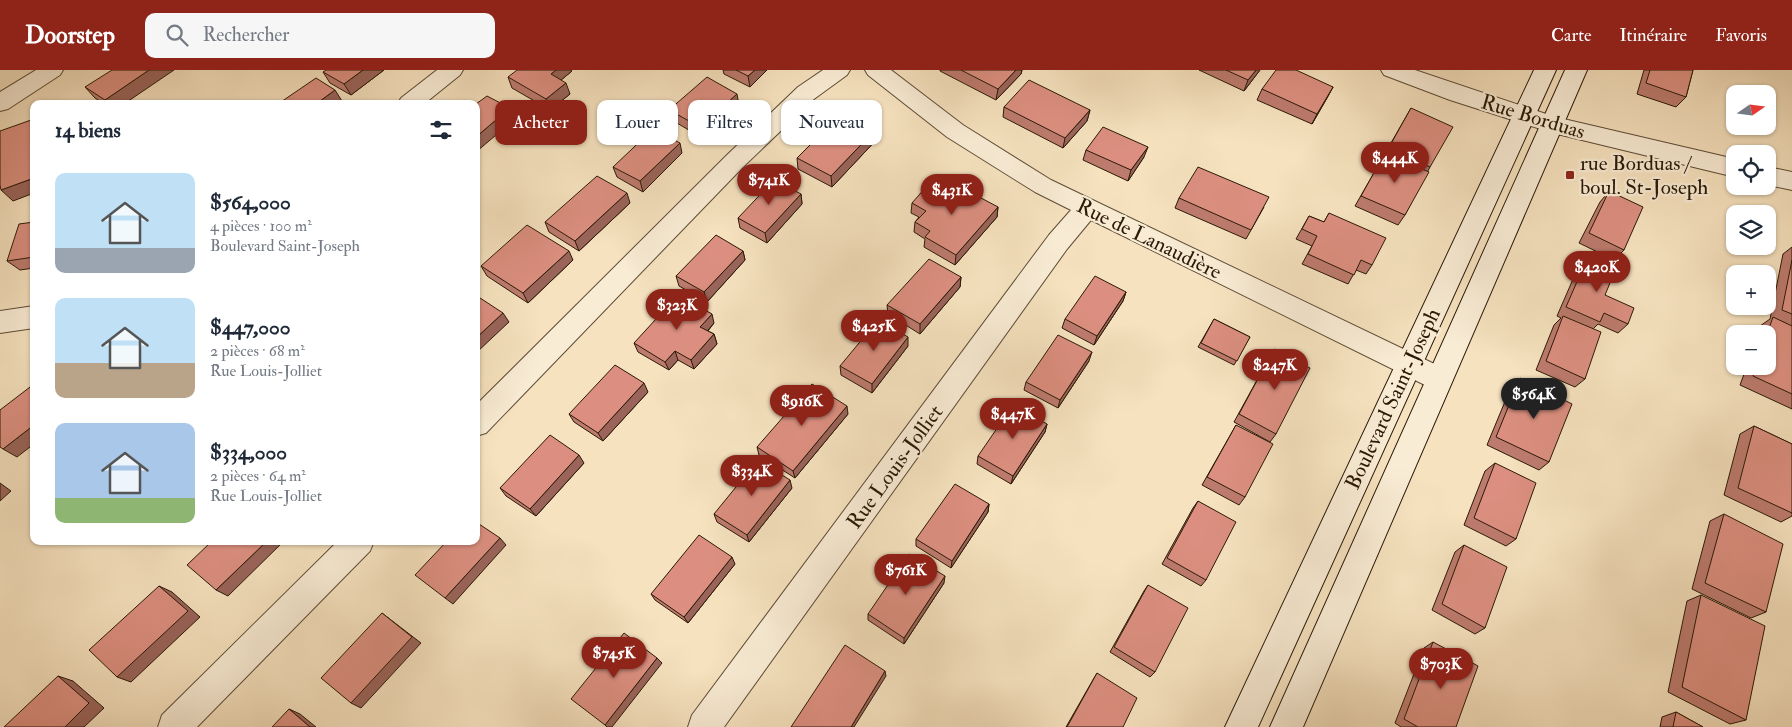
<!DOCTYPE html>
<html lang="fr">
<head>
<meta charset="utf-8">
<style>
	:root { --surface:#fff; --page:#f6f6f7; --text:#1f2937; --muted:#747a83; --accent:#8f2418 }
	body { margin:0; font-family:"IM FELL Double Pica",serif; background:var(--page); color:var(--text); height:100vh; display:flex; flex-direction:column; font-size:19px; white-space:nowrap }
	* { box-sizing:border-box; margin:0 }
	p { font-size:16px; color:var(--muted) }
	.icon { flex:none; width:28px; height:28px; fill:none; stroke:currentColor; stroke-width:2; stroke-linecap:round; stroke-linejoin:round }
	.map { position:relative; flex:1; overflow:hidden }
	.details { position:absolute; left:30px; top:30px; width:450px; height:445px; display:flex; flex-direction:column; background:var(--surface); border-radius:10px; box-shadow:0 1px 4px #0004 }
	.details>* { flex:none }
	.top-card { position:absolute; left:495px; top:30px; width:475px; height:45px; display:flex; gap:10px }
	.needle { width:32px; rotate:76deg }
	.fabs { position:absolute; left:1726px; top:15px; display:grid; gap:10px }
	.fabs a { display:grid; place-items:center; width:50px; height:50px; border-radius:10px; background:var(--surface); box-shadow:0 1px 4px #0004; font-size:25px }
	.price { position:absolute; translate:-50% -42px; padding:0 11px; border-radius:18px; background:var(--accent); color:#fff; font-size:16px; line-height:32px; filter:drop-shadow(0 1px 2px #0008) }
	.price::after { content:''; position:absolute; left:50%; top:30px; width:15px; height:11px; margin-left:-8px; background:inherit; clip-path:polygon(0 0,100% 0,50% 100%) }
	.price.current { background:#222; color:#fff }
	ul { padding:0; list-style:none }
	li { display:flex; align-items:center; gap:15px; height:125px; padding:0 25px }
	li span { display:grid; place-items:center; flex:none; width:140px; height:100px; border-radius:10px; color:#555 }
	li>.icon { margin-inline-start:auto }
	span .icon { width:60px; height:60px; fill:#fffc; stroke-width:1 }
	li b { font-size:21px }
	h2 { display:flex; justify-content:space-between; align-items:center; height:60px; padding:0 25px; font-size:21px }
	.pill { padding:0 18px; border-radius:10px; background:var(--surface); box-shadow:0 1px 4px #0004; font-size:18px; line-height:45px }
	.pill.current { background:var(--accent); color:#fff }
	header { display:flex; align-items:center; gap:30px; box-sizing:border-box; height:70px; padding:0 25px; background:var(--accent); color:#fff }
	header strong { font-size:24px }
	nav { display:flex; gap:28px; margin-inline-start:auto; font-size:18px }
	.search { width:350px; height:45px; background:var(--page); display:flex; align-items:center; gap:12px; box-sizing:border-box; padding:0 18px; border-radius:10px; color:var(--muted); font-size:19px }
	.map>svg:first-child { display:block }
</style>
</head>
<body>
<header>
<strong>Doorstep</strong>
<div class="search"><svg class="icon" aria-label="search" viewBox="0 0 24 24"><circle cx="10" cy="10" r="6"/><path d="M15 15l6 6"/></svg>Rechercher</div>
<nav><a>Carte</a><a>Itinéraire</a><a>Favoris</a></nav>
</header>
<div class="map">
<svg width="1792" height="657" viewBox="0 0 1792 657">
	<rect width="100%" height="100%" fill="#f6e2bf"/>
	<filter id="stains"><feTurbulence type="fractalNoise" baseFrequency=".004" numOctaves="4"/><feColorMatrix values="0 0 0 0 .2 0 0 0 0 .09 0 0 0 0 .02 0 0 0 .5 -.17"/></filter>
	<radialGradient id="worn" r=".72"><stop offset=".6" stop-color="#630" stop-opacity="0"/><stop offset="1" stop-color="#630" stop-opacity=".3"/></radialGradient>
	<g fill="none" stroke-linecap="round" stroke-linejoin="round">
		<g stroke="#5d4b35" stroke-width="2">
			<path id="street" d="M36 0H63L60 5 8 39 0 41V22Z
				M437 0H463L460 5 424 34H398L401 28Z
				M823 0H850L847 5 814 29 743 97 486 363 476 366V335L727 85 798 17Z
				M865 0H891L963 55 1051 110 1449 301 1453 309 1449 317 1439 321 1429 317 1091 150 1067 179 724 657H688L692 645 1049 165 1071 140 1035 122 947 67 868 5Z
				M1381 0H1415L1555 47 1735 89V107L1553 63 1450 30 1384 5Z
				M1768 97 1792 102V120L1768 115Z
				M34 236V258L0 263V241Z
				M338 471H374L370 481 197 657H158L162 645Z"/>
		</g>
		<g stroke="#2a1907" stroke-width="2">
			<path id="secondary" d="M1534 0H1556L1258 657H1225Z
				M1565 0H1587L1303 657H1270Z"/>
		</g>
		<use href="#street" fill="#f9ecd5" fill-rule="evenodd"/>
		<use href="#secondary" fill="#f9ecd5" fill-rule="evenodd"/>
	</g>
	<path fill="#bd7b6e" stroke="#2a1907" d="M384 0 351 25 330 13 323 2Z
		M723 0H767L750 17 724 4Z
		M940 0H1022L1021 4 996 30 940 1Z
		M1199 0H1260L1244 21Z
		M1644 0H1693L1686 27 1676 37 1637 24Z
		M572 1 561 10 570 24 550 40 512 18 508 7Z
		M85 17 124 34H104L95 28Z
		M1333 17 1327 28 1312 54 1257 30 1262 19Z
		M739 35 702 68 672 50 669 40Z
		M1004 37 1090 40 1087 51 1063 78 1003 47Z
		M1411 38 1430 97 1405 145 1398 155 1355 136Z
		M879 67 832 117 798 99 797 88Z
		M1086 80 1144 87 1128 111 1083 90Z
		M682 83 643 122 617 107 613 97Z
		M1609 121 1624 180 1614 190 1579 173 1600 132Z
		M801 124 802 134 767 173 740 158 738 148Z
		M940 124 998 137 997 147 955 195 924 177 925 169 914 162 915 152 919 147 911 143 912 133Z
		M1179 128 1264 137 1246 169 1175 138Z
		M630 133 579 181 549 162 545 152Z
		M1329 143 1372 195 1366 204 1356 200 1348 214 1302 194 1312 176 1296 169 1309 146 1324 152Z
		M34 152V198L20 200 7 191Z
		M1792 177V339L1740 315 1747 296H1768V264H1758L1760 256 1770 249 1783 184Z
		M743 181 745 190 707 232 679 216 676 206Z
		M1589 184 1605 225 1628 254 1618 263 1598 254 1593 259 1585 309 1575 317 1536 300 1554 255 1561 248 1557 246 1580 193Z
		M573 190 528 233 487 206 481 196Z
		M961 207 960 217 920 264 888 244 887 235Z
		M1126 222 1123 231 1094 275 1062 258 1065 249Z
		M1214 249 1250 267 1234 295 1198 277Z
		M714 253 708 261 714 264 717 274 694 299 678 290 669 300 638 282 634 273Z
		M908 276 872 323 841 305 840 296Z
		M1274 279 1276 364 1270 372 1234 352Z
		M1089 291 1058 338 1024 320 1026 312Z
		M1520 308 1549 392 1539 400 1487 375 1511 317Z
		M648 322 603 371 574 352 569 344Z
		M848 344 795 408 759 385 757 377Z
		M1047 354 1045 362 1011 414 977 394 978 386Z
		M1236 355 1245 427 1239 435 1202 415Z
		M1754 356 1792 374V446L1781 452 1724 425 1740 364Z
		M584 393 536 446 506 426 500 418Z
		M1495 393 1516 469 1506 476 1464 455 1485 401Z
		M792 418 749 472 717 452 714 444Z
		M1198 431 1206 510 1201 516 1162 494 1193 438Z
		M989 434 988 442 951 498 916 476V469Z
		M1724 444 1766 542 1751 548 1692 519 1710 451Z
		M1464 475 1485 558 1475 564 1432 540 1455 482Z
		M735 494 688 553 655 530 651 524Z
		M944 513 904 574 868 550V544Z
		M1148 515 1155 602 1150 607 1110 582 1144 521Z
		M1701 525 1746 650 1730 654 1668 622 1687 531Z
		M1433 572 1456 657H1401L1395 653 1424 578Z
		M1097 603 1123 657H1066L1094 608Z
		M1676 642 1703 657H1660L1662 647Z"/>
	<path fill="#9a645a" stroke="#2a1907" d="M149 0H174L124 34H108L105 30Z
		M363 0H384L351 25 344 14Z
		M556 0H571L572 1 555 15 551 4Z
		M755 0H767L750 17 748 6Z
		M1016 0H1022L1021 4 996 30 998 19Z
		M1256 0H1260L1244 21 1248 10Z
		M566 13 570 24 550 40 546 29Z
		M1333 17 1327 28 1312 54 1317 44Z
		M335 20 342 31 339 34H316Z
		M737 24 739 35 702 68 700 57Z
		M510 38 515 49 476 82V67Z
		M1090 40 1087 51 1063 78 1065 68Z
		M879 56V67L832 117 831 106Z
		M680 73 682 83 643 122 640 111Z
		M1148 77 1144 87 1128 111 1131 100Z
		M34 108V123L13 131 1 120Z
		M627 123 630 133 579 181 575 171Z
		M801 124 802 134 767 173 765 163Z
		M998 137 997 147 955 195 956 185Z
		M569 181 573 190 528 233 523 223Z
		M743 181 745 190 707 232 704 222Z
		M961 207 960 217 920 264V254Z
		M1126 222 1123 231 1094 275 1097 266Z
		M503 243 509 252 476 283V268Z
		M712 244 714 253 703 266 700 257Z
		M714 264 717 274 694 299 691 290Z
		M908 267V276L872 323V314Z
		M675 281 678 290 669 300 665 292Z
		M1092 282 1089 291 1058 338 1060 330Z
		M644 313 648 322 603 371 598 363Z
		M847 336 848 344 795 408 793 401Z
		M1047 354 1045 362 1011 414 1013 406Z
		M34 355V374L17 387 3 379Z
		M579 385 584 393 536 446 530 439Z
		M790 410 792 418 749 472 747 465Z
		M0 413 11 421 0 431Z
		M989 434 988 442 951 498 952 491Z
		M500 468 506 475 453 534 445 528Z
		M267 471H284L228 526 216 520Z
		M732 487 735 494 688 553 684 547Z
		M945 506 944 513 904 574V568Z
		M159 516 172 522 200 547 131 612 117 607Z
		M382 543 421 573 361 638 351 633Z
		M657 588 662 593 612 657H607L605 655Z
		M885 601 886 606 854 657H851Z
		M58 606 73 611 104 638 84 657H65Z
		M289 639 300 644 316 657H310Z"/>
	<path fill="#dc8f80" stroke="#2a1907" d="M112 0H149L105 30 85 17Z
		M326 0H363L344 14 323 2Z
		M517 0H556L551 4 566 13 546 29 508 7Z
		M736 0H755L748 6Z
		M961 0H1016L998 19Z
		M1226 0H1256L1248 10Z
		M1276 0H1296L1333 17 1317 44 1262 19Z
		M1650 0H1693L1686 27 1646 13Z
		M707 7 737 24 700 57 669 40Z
		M316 8 335 20 316 34H278Z
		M1029 10 1090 40 1065 68 1004 37Z
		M487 26 510 38 476 67V34Z
		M1411 38 1453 57 1430 97 1388 79Z
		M846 39 879 56 831 106 797 88Z
		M34 49V108L1 120 0 115V61Z
		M1103 57 1148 77 1131 100 1086 80Z
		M653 59 680 73 640 111 613 97Z
		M1385 83 1429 102 1405 145 1361 126Z
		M1198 97 1269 127 1251 160 1179 128Z
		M597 106 627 123 575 171 545 152Z
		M774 110 801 124 765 163 738 148Z
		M951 112 998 137 956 185 925 167 930 161 915 152 926 141 912 133 926 117 940 124Z
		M1609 121 1643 137 1624 180 1589 163Z
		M1329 143 1386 168 1372 195 1361 190 1354 205 1308 184 1317 166 1302 159 1309 146 1324 152Z
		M34 152V187L7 191 19 154Z
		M527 155 569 181 523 223 481 196Z
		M716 165 743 181 704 222 676 206Z
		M1589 184 1617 196 1605 225 1634 238 1628 254 1604 243 1600 252 1566 237Z
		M929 189 961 207 920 254 887 235Z
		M1792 190V244L1782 240Z
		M1095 206 1126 222 1097 266 1065 249Z
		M678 225 712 244 700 257 714 264 691 290 675 281 665 292 634 273Z
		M477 226 503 243 476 268V227Z
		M1563 246 1601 262 1585 309 1546 291Z
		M1773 247 1792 256V324L1753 306 1756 296H1768L1767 264Z
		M1214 249 1250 267 1237 291 1201 273Z
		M878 250 908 267 872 314 840 296Z
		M1058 265 1092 282 1060 330 1026 312Z
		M1274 279 1310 298 1276 364 1239 344Z
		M615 295 644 313 598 363 569 344Z
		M1520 308 1572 334 1549 392 1496 367Z
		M34 314V355L3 379 0 377V340Z
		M812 314 847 336 793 401 757 377Z
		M1013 335 1047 354 1013 406 978 386Z
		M1236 355 1273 374 1245 427 1207 407Z
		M1754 356 1792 374V443L1738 418Z
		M550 365 579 385 530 439 500 418Z
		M758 390 790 410 747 465 714 444Z
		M1495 393 1536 413 1516 469 1474 448Z
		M955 414 989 434 952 491 916 469Z
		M1198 431 1236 452 1206 510 1167 488Z
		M1724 444 1783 474 1766 542 1705 513Z
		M476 452 500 468 445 528 415 505 447 471H476Z
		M699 465 732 487 684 547 651 524Z
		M212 471H267L216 520 187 495Z
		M1464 475 1507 497 1485 558 1442 534Z
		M909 484 945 506 904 568 868 544Z
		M1148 515 1188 538 1155 602 1114 577Z
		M159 516 188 541 117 607 89 580Z
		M1701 525 1765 556 1746 650 1682 617Z
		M382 543 412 567 351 633 321 608Z
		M624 563 657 588 605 655 571 629Z
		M1433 572 1478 596 1456 657H1418L1404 649Z
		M845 575 885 601 851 657H791Z
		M1097 603 1137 628 1123 657H1067Z
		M58 606 89 633 65 657H4Z
		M289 639 310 657H272Z
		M1676 642 1703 657H1673Z"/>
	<rect fill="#8f2418" stroke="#f9ecd5" stroke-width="2" x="1565" y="100" width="10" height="10" rx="2.5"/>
	<g text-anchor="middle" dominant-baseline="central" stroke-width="4.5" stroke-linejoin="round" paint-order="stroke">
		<g font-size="21" fill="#2a1907" stroke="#f9ecd5">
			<text transform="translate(1533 47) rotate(17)">Rue Borduas</text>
			<text transform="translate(1149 169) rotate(26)">Rue de Lanaudière</text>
			<text transform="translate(1393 329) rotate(-65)">Boulevard Saint-Joseph</text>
			<text transform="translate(895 397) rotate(-54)">Rue Louis-Jolliet</text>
		</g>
		<g font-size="21" fill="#2a1907" stroke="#f9ecd5" text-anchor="start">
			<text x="1580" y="93">rue Borduas /<tspan x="1580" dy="24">boul. St-Joseph</tspan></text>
		</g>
	</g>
	<rect width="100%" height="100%" filter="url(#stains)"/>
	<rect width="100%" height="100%" fill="url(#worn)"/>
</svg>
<div class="fabs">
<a><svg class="needle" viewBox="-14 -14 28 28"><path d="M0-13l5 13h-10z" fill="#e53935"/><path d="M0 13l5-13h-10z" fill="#747a83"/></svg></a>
<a><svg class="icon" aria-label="locate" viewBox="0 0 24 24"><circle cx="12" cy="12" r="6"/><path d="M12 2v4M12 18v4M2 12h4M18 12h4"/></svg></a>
<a><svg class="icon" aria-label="layers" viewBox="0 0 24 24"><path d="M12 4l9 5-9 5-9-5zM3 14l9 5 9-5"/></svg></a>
<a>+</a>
<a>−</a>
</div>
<b class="price" style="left:1395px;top:114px">$444K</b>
<b class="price" style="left:769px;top:136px">$741K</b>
<b class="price" style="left:952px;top:146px">$431K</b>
<b class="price" style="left:1597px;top:223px">$420K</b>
<b class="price" style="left:677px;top:261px">$323K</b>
<b class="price" style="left:874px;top:282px">$425K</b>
<b class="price" style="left:1275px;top:321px">$247K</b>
<b class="price current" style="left:1534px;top:350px">$564K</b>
<b class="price" style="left:802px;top:357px">$916K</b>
<b class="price" style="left:1013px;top:370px">$447K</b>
<b class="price" style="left:752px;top:427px">$334K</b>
<b class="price" style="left:906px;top:526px">$761K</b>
<b class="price" style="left:614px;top:609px">$745K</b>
<b class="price" style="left:1441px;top:620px">$703K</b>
<div class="top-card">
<a class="pill current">Acheter</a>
<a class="pill">Louer</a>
<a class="pill">Filtres</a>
<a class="pill">Nouveau</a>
</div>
<section class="details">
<h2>14 biens<svg class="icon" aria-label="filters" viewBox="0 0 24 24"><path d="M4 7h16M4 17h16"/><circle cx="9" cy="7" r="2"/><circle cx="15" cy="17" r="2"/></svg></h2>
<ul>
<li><span style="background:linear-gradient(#bfe0f5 75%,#9aa5b1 0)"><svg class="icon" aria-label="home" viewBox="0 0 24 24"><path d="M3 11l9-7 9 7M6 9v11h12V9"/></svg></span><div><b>$564,000</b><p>4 pièces · 100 m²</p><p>Boulevard Saint-Joseph</p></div></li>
<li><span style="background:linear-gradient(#bfe0f5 65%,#b9a48a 0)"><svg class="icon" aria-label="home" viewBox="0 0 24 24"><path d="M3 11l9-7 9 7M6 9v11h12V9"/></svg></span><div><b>$447,000</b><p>2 pièces · 68 m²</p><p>Rue Louis-Jolliet</p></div></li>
<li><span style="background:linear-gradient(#a9c7e8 75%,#8fb573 0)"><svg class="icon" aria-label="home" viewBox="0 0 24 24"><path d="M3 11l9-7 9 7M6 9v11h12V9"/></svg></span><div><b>$334,000</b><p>2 pièces · 64 m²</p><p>Rue Louis-Jolliet</p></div></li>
</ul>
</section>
</div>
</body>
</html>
